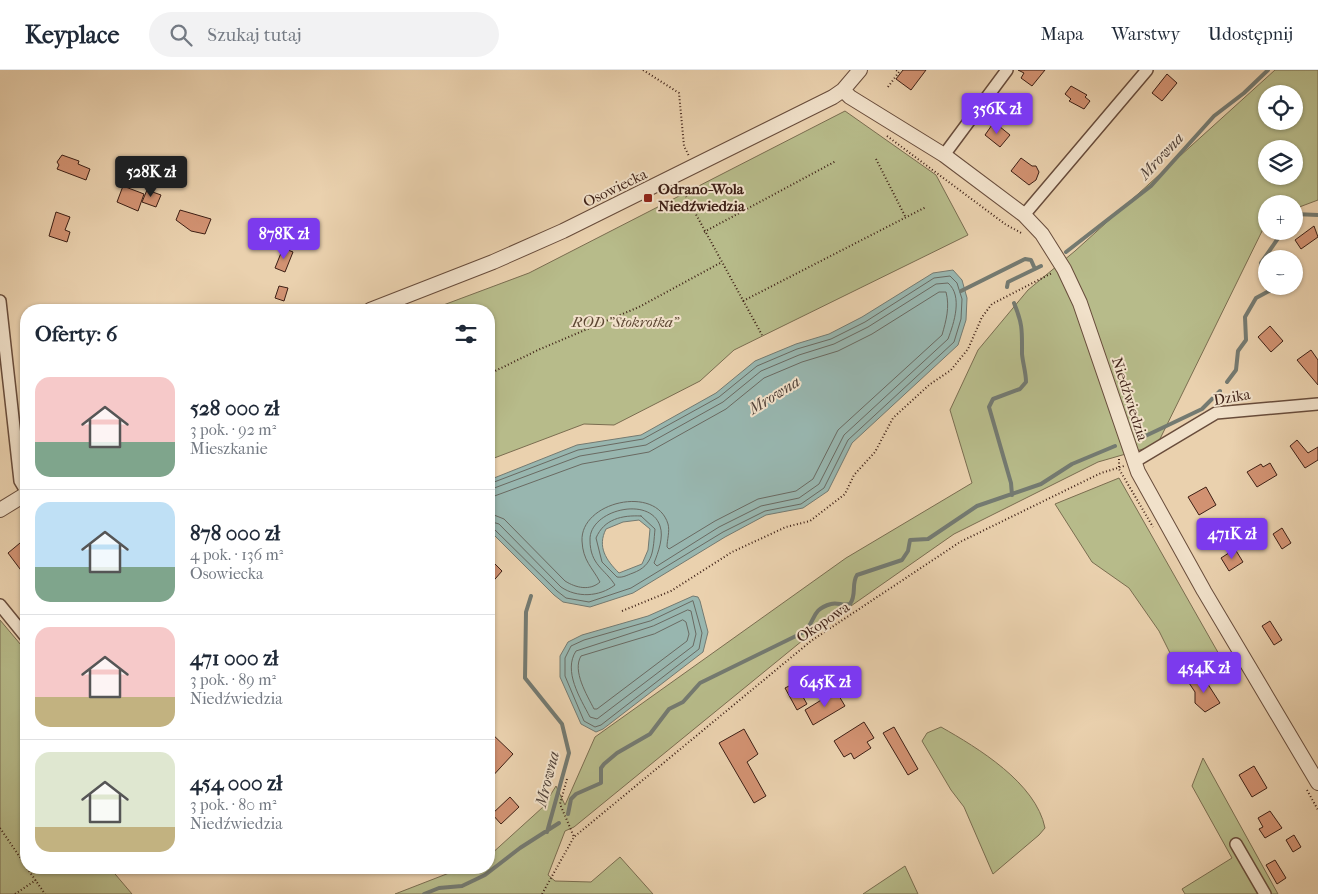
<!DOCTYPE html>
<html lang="pl">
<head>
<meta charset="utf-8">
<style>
	:root { --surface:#fff; --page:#f2f2f3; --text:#1f2937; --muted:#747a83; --line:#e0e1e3; --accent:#7c3aed }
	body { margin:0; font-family:"IM FELL French Canon",serif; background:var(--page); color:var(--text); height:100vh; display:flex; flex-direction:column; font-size:19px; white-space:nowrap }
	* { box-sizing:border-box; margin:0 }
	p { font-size:16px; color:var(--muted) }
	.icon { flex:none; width:28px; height:28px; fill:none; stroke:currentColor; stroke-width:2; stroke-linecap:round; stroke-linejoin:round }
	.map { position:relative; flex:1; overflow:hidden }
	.panel { position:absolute; left:20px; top:234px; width:475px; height:570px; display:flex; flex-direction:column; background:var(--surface); border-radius:20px; box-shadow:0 1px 4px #0004 }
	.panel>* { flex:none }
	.fabs { position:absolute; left:1258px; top:15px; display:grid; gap:10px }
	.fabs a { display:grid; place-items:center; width:45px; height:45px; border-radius:50%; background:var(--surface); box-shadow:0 1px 4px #0004; font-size:25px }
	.price { position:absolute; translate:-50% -42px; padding:0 11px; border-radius:5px; background:var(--accent); color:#fff; font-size:16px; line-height:32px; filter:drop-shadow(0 1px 2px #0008) }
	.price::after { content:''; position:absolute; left:50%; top:30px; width:15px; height:11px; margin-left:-8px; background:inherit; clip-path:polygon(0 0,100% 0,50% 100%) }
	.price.selected { background:#222; color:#fff }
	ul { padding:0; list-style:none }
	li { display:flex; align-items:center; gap:15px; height:125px; padding:0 15px }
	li+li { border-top:1px solid var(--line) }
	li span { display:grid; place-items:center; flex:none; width:140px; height:100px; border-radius:15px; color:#555 }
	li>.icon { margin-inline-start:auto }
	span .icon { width:60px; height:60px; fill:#fffc; stroke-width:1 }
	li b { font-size:21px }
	h2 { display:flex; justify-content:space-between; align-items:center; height:60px; padding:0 15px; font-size:21px }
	header { display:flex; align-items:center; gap:30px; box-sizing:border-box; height:70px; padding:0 25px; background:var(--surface); border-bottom:1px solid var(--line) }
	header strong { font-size:24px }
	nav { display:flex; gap:28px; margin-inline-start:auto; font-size:18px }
	.search { width:350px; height:45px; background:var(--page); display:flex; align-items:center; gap:12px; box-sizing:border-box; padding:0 18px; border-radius:28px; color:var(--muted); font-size:19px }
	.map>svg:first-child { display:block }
</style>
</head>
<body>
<header>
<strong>Keyplace</strong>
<div class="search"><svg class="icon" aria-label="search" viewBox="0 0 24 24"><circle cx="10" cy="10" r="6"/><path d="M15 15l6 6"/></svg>Szukaj tutaj</div>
<nav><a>Mapa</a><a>Warstwy</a><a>Udostępnij</a></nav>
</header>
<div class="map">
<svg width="1318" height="824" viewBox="0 0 1318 824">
	<rect width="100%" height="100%" fill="#ead1ae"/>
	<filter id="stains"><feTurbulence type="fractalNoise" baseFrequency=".004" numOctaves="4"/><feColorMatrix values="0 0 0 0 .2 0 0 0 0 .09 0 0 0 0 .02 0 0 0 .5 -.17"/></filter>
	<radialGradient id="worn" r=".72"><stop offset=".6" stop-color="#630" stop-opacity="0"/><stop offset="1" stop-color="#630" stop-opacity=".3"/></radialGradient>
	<path fill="#b7bb8a" stroke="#7a6d50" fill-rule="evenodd" d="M1275 0H1318V130L1294 139V134H1266V153L1157 375 1098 392 954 464 808 566 574 757 565 761 548 805 555 811 591 812 620 787 653 824H395L462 798H489V786L543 737 556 716 565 735 595 667 846 488 972 413 950 340 978 280 1028 220 1075 181ZM1266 24H1294V51H1266ZM1266 79H1294V106H1266Z
		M845 41 936 105 968 165 734 280 700 311 614 355 584 354 489 390V240H430L529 203Z
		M1119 408 1220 586 1183 609 1159 561 1129 518 1092 492 1055 434Z
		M0 550 26 581V798H110L132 824H0Z
		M941 657C978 678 1036 713 1045 758L1039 765 993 804 964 737 951 720 922 671 927 663Z
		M1203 688 1278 824H1185L1182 819 1232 788 1192 716Z
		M905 796 918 824H863Z"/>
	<path fill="#98b6af" stroke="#747a71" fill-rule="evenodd" d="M953 200 962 210 967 228 966 250 958 275 852 373 828 421 803 438 766 445 725 467 633 523 590 537 563 532 554 525 489 460V410L577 375 641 365 716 323 755 291 796 274 829 264 862 247 933 203ZM639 450 650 459 648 480 642 494 619 503C606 490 597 477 606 459L623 452Z
		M693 526 698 527 700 531 708 562 703 582 603 659 596 662 581 654 560 607V586L568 572 582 565 648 546Z"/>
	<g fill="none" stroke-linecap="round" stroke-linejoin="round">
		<path stroke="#6a6a62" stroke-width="1" d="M489 414 578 380 643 369 719 327 757 296 797 279 831 269 865 252 934 208 950 206 957 213 962 229 961 249 954 272 848 370 824 418 801 434 765 441 723 462 631 518 589 532 566 528 557 521 494 459 489 457
			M489 420 580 386 646 375 723 332 761 301 799 285 834 274 868 257 936 214 948 213C963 226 954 253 948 269L844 365 819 414 799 428 761 436 719 457 657 496 654 493C658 483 664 467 660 456 650 425 589 440 590 470 590 495 605 499 615 515 599 527 577 528 561 517L499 454 489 451
			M489 428 582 394 649 382 726 339 764 308 802 292 838 281 872 264 939 222H946C950 237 946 251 942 265L838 360 813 409 796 421 758 429 715 451 669 479 667 477C667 470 670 461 668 454 656 414 580 432 582 471 583 491 592 497 600 512 590 521 576 518 565 511L504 449 489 443
			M641 446 655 459C653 480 654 495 633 503 627 505 623 508 617 507L602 492 596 468C604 449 622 445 641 446Z
			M693 531 702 563 699 579 601 655 595 657 584 651 565 606V588L571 576 584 570 650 551Z
			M688 540 691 541 696 564 693 576 597 649 590 647C580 628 563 601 576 581L653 556Z
			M683 550 686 552 689 564 687 571 597 639H594C587 625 572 601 581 586L654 564Z"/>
		<path stroke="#747a71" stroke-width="4" d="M1294 144 1318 145
			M1066 182 1151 116 1214 46 1244 23 1268 0
			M1266 203 1261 198V193L1283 161
			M1007 217 1008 212 1041 196
			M961 221 1025 189 1031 190 1035 199
			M1227 312 1236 300 1238 281 1246 270 1245 247 1256 228 1269 221H1280L1286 216
			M1139 369 1202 339 1220 321
			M1012 425 1011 413 989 337 993 329 1020 319 1026 312C1026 303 1023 294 1022 284 1022 261 1023 255 1014 233
			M531 526 526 542 525 608 562 654 569 683 547 762
			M568 744 571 729 576 724 601 713V698L604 694 617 683 650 664 669 639 683 632 700 613 802 563C817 553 809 540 831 534 837 532 843 536 850 534 857 525 851 514 857 505L902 490 908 481 910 470 928 469 977 436 1041 414 1072 394 1115 376
			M424 824 439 818 462 816 485 805 520 778 559 753"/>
	</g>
	<path fill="#d29272" stroke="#3d1f15" d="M903 0H926L911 20 896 9Z
		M1018 0H1045L1032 16 1021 8 1024 3Z
		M1167 4 1177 13 1162 31 1152 23Z
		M1071 16 1087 25 1085 27 1090 31 1084 39 1069 31 1071 29 1065 24Z
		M994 52 1010 65 1000 77 985 65Z
		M62 85 79 91 78 94 90 99 86 110 57 99 59 95 57 92Z
		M1021 88 1032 96H1036L1039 102 1036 110 1029 115 1011 101Z
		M123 116 144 124 138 141 117 132Z
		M147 120 161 125 156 137 142 132Z
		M180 140 211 149 205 164 191 161 176 150Z
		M56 142 70 147 65 160 70 162 67 172 49 166Z
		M1314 156 1318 167 1301 179 1295 170Z
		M283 178 293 182 285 202 275 198Z
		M279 216 288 218 284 231 275 228Z
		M1270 256 1283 271 1271 282 1258 267Z
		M1311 280 1318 290V315L1297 290Z
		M1297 370 1308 383 1318 377V390L1305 398 1290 376Z
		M1270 393 1277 405 1257 417 1247 402 1261 394 1263 397Z
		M1206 417 1216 435 1199 445 1188 427Z
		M1282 458 1291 473 1282 479 1273 464Z
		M20 473 26 481V507L8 483Z
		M1235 479 1243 492 1229 501 1221 488Z
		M489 488 502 501 489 516Z
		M1270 551 1282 570 1274 575 1262 556Z
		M1202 605 1220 633 1205 642 1195 633V622L1189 613Z
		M795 613 807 634 797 640 785 618Z
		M836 621 845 636 813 655 805 640Z
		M864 652 874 668 867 672 871 678 854 689 851 683 844 687 834 671Z
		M894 657 918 699 908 705 883 663Z
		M744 659 758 684 747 692 766 726 754 733 719 673Z
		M489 661 513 684 489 710Z
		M1254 696 1267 718 1252 727 1239 705Z
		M510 727 519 737 501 754 492 744Z
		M1270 741 1282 758 1265 768 1259 759 1263 757 1258 748Z
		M1294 765 1301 777 1293 782 1286 770Z
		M1275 790 1286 808 1277 814 1266 795Z"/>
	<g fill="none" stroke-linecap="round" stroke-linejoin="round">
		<g stroke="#684c3b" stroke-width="14">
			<path id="minor" d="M944 85 1007 0
				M1024 145 1147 0
				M0 231 20 411 26 421
				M1134 392 1216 343 1318 334
				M0 535 26 567
				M1236 774 1265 824"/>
		</g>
		<g stroke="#684c3b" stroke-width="16">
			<path id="tertiary" d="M843 20 850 27 944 85 1024 145 1042 164 1064 199 1080 233 1138 402 1204 521 1318 713
				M370 240 493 192 563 161 833 27 843 20 860 0
				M0 440 26 424"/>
		</g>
		<path stroke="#3d1f15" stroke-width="2" stroke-dasharray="1 2.5" stroke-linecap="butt" d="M643 0 679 23 684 76 689 86
			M888 17 899 2 896 0
			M887 66 1005 154 1023 164
			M876 89 906 148
			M681 117 762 265
			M704 162 836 91
			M743 231 926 137
			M489 304 538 280 639 237 722 192
			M1119 389V399L1153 457
			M622 541 671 521 732 482 786 457 810 451 845 424 854 405 875 382 893 348 929 315 951 300 968 279 982 247 992 234 1052 203
			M567 709 560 734 574 767
			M1307 720 1318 740
			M0 758 26 796
			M27 798 45 824
			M15 824 36 810
			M542 824 574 767 811 571 960 472 1101 403 1124 396"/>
		<use href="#minor" stroke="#f1e1ca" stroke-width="11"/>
		<use href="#tertiary" stroke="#f1e1ca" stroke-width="14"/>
	</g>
	<rect fill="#8f2418" stroke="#f1e1ca" stroke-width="2" x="643" y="123" width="10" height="10" rx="2.5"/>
	<g text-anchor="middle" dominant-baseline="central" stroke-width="4" stroke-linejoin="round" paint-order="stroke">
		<g font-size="15" fill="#3d1f15" stroke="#f1e1ca">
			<text transform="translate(615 118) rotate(-26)">Osowiecka</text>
			<text transform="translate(1232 327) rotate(-10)">Dzika</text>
			<text transform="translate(1130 329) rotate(72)">Niedźwiedzia</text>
			<text transform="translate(823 552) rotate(-34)">Okopowa</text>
		</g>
		<g font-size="15" font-weight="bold" fill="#3d1f15" stroke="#f1e1ca" text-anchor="start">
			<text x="658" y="119">Odrano-Wola<tspan x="658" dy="17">Niedźwiedzia</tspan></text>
		</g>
		<g font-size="15" font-style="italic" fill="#5c4632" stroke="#f1e1ca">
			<text x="625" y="252">ROD "Stokrotka"</text>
		</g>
		<g font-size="16" font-style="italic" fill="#54453c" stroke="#f1e1ca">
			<text transform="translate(1161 86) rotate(-47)">Mrowna</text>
			<text transform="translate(774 325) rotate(-32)">Mrowna</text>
			<text transform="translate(547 709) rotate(-76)">Mrowna</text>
		</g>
	</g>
	<rect width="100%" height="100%" filter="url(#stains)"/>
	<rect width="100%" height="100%" fill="url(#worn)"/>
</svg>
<div class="fabs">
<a><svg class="icon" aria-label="locate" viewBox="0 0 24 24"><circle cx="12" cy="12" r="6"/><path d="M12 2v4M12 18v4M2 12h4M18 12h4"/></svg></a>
<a><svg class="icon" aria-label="layers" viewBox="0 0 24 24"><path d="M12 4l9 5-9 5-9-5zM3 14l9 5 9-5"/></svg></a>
<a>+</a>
<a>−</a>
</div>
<b class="price" style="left:997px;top:65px">356K zł</b>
<b class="price selected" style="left:151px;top:128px">528K zł</b>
<b class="price" style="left:284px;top:190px">878K zł</b>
<b class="price" style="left:1232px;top:490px">471K zł</b>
<b class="price" style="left:1204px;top:624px">454K zł</b>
<b class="price" style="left:825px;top:638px">645K zł</b>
<section class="panel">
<h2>Oferty: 6<svg class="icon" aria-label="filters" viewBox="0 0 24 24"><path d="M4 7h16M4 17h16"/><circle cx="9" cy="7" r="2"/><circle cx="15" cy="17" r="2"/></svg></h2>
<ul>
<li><span style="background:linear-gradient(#f6c9c9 65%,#7fa58c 0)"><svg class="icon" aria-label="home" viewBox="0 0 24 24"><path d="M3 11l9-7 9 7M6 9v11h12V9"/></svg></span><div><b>528 000 zł</b><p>3 pok. · 92 m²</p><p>Mieszkanie</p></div></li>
<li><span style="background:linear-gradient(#bfe0f5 65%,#7fa58c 0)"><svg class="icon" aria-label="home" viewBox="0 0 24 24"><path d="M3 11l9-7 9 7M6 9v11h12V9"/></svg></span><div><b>878 000 zł</b><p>4 pok. · 136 m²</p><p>Osowiecka</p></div></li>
<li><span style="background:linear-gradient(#f6c9c9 70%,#c2b280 0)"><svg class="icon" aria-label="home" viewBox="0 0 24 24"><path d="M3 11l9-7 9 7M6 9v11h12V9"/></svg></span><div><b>471 000 zł</b><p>3 pok. · 89 m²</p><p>Niedźwiedzia</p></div></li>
<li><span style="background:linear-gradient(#dfe7d0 75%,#c2b280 0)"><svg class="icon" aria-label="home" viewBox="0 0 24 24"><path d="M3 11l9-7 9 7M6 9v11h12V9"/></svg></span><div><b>454 000 zł</b><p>3 pok. · 80 m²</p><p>Niedźwiedzia</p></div></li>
</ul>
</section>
</div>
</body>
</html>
